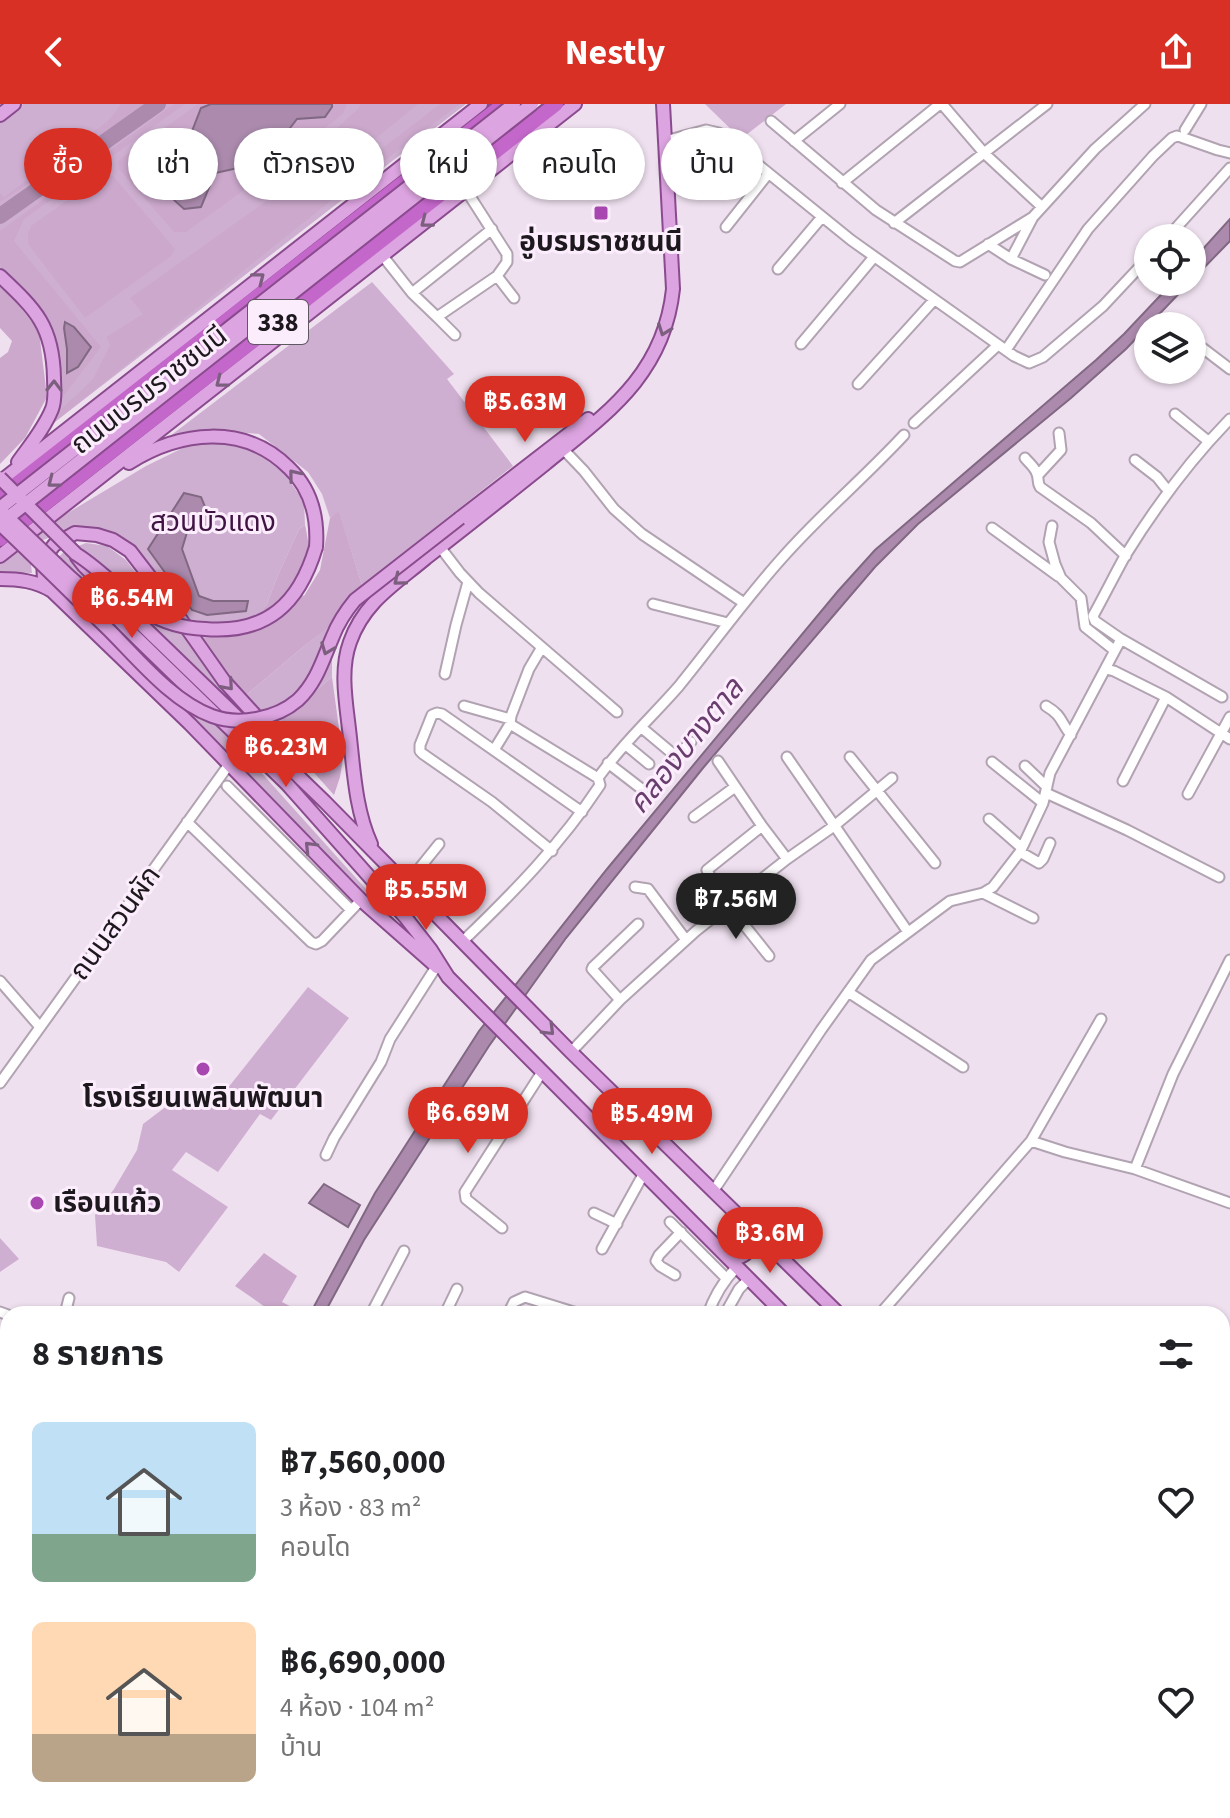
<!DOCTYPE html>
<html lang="th">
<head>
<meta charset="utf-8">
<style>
	:root { --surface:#fff; --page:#f2f2f2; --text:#202124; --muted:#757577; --accent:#d93025 }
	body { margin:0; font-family:"Source Sans 3","Noto Sans Thai",sans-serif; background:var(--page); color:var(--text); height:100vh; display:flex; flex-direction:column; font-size:30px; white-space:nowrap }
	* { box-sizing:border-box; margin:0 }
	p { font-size:26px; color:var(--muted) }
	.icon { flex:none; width:44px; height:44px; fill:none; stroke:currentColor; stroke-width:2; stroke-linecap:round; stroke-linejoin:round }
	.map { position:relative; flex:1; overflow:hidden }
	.sheet { position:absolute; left:0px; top:1202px; width:1230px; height:512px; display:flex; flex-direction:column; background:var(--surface); border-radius:24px 24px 0 0; box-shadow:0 2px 6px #0004 }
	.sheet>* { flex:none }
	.hud { position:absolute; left:24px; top:24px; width:800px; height:72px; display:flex; gap:16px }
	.controls { position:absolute; left:1134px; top:120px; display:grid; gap:16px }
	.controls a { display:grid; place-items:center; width:72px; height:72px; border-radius:50%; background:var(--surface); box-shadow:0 2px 6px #0004; font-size:40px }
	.price { position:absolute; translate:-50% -68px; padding:0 18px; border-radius:28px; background:var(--accent); color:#fff; font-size:26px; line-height:52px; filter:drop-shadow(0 2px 4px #0008) }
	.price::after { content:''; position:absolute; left:50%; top:48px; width:24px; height:18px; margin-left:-12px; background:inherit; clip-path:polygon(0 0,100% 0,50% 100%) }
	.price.on { background:#222; color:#fff }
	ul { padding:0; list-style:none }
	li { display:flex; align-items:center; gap:24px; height:200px; padding:0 32px }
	li span { display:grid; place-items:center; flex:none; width:224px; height:160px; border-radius:12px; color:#555 }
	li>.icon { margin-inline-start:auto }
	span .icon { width:96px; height:96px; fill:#fffc; stroke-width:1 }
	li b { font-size:34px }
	h2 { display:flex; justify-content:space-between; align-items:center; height:96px; padding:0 32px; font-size:34px }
	.tag { padding:0 28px; border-radius:36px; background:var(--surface); box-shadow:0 2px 6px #0004; font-size:28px; line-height:72px }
	.tag.on { background:var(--accent); color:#fff }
	header { display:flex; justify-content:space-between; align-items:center; height:104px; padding:0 32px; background:var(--accent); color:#fff; font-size:36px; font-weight:700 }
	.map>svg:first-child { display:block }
</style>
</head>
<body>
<header><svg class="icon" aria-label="back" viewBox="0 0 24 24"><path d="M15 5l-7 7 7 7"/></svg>Nestly<svg class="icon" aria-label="share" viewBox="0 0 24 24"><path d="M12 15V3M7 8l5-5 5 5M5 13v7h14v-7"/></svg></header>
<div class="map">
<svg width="1230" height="1714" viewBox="0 0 1230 1714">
	<rect width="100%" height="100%" fill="#efe0ef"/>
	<path fill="#cfafd1" d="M23 0H466L51 321C55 307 61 292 61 277 64 223 35 199 0 163V18Z
		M705 0H786L741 35Z
		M372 178 454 270 447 275 513 362 362 481 339 408 330 414 322 390 308 368 259 330 205 325 170 332Z
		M222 337 255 345 283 367 304 398 305 421 299 425 277 473 267 500 244 528 202 534C186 510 128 430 103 425 80 420 63 428 43 436L31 461 32 469 0 468V457L61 413 146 362 191 340Z
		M86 439 107 442 126 456 224 585 247 610 236 623 199 603 241 646 392 814 389 816 213 636 52 477C59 447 57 450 86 439Z
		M356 501 332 551V573L273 623 244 593 303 543Z
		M308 883 349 914 271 1016 260 1010 218 1068 186 1048 172 1066 228 1103 179 1168 166 1158 97 1142 95 1111 114 1085 137 1046 143 1020 188 986 208 1000 221 984 237 994 227 985Z
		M0 1134 19 1155 0 1168Z
		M0 1427 8 1430V1470L0 1469Z"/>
	<path fill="#cba8cc" d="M121 0H146L111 26 0 98V89L4 93 108 17Z
		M174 0H185L24 115 14 137 101 243 62 294 59 292C73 233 37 201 0 163V127Z
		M198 0H210L201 4 192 27 215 69 247 62 271 37H280L297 15 325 13 332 3V0H347L343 10 273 65 186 128H174L119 65 118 57Z
		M360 0H418L374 36 302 72 325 35 359 4Z
		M440 0H460L338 91 51 321 54 312 93 275 110 241 106 233 143 210 130 194 272 93 375 50Z
		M107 68 113 72 175 145 171 152 85 214 28 140V129L31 122Z
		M0 183 15 196 39 227 47 293 25 334 0 360V254L8 248 12 237 0 224Z
		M339 407 362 481 360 499 303 543 244 593 202 534 244 527 267 500 277 473 299 425 305 421C312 452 309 459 290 484L304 492 320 466 330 414Z
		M332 573 343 654 340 673 334 691 273 623Z
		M264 1149 297 1172 282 1198 305 1210H269L271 1207 235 1182Z
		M0 1469 8 1470V1543L0 1541Z
		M95 1706H131L126 1714H90Z"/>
	<path fill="#ab8aad" stroke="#806882" stroke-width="2" d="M211 0H332V3L325 13 297 15 280 37H271L247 62 215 69 201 103 184 105 174 96 152 50 192 27 201 4Z
		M1230 115V137L1192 176V157Z
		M1173 178H1190L1126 245 1071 294 918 420 875 463 703 664 566 834 489 942 364 1136 324 1210H310L375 1089 479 927 607 765 838 487 875 446 1096 256 1124 230Z
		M65 218 74 223 91 243 78 263 67 269V245L64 224Z
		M184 389 201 393 206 405 188 425 182 445 199 492 213 497H248L246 507 207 511 192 506 148 445Z
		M324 1080 360 1101 348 1123 309 1099Z"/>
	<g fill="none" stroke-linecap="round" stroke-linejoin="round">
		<path stroke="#ab8aad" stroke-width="9" d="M1223 1714 1230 1696"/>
		<path stroke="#ab8aad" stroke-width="16" d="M0 112 158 0"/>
		<g stroke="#b1a3b1" stroke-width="13">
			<path id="minor" d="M942 0 984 49 1042 103
				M771 17 876 106 955 157 960 158 1033 113 1095 45 1145 0
				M1185 26 1201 0
				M665 37 706 26 719 29 851 136 1014 252 1029 259 1043 253 1103 202 1148 154
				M794 37 840 0
				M842 79 940 0
				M894 119 1047 0
				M726 123 768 70
				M1167 134 1230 64
				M988 140 1011 155 1045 171
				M382 151 412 189 437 213 497 172 507 158V150L466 86
				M1011 155 1033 113
				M778 165 822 113
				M497 172 514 194
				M412 189 492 125
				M437 213 455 231
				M1192 236 1230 265
				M801 240 874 153
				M1006 246 1088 125 1153 52 1172 34 1177 32 1181 33 1218 46 1230 49
				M858 280 934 196
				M1175 310 1208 337
				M914 319 998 241
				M563 345 584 367 614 405 642 430 744 499
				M1025 354C1029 359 1035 363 1037 370 1039 375 1037 378 1040 383L1091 419 1126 452
				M1135 356 1157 373 1165 383 1170 386
				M1038 371 1061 346 1059 329
				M1052 422 1049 438 1055 460 1061 474 1081 494 1085 523 1114 546
				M992 424 1058 472
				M440 443 460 469 479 489 617 608
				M653 500 728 519
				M1121 535 1222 593
				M1106 565 1114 567 1166 593 1230 635
				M445 570 456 521 468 478
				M464 602 510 615
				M1046 602C1063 612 1060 618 1071 631
				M642 624 673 650 681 648 691 638
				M626 641 649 660
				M494 646 510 620 511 612 529 565 542 543
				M787 653 908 828
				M850 653 935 759
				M718 657 762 722 787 755
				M992 658 1043 699
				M608 659 643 686
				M1025 662 1047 683
				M598 674C621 641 652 613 679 582 714 539 746 494 783 453 821 410 865 373 904 331
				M1123 677 1166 593
				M227 682 351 806
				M1046 689 1127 726 1219 773
				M1188 690 1230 613
				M694 713 735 683
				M989 715 1022 744
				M187 718 311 838 316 840 322 837 361 796
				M552 747 492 698 423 650 420 647V641L432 611 437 609 442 610 582 708
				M1020 748 1039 759 1043 755 1050 739
				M406 781 439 740
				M635 783 648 785 686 836
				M983 789 1033 814
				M729 802 769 852
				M725 804 707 766 762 722
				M462 838C513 789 561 740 600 681L598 674 510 620
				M0 877 40 923
				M848 888 963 963
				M620 896 592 865 593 863 638 820
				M571 948 620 896 696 827 787 755 834 722 892 674
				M0 979 230 659
				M1031 1037 1101 915
				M326 1051 334 1034 381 958 390 935 436 863
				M1135 1065 1173 970 1230 856
				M714 1086 821 926 871 856 950 797 983 789 993 783 1020 748 1043 699 1050 669 1121 535 1095 517 1093 512C1104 492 1114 472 1125 452 1154 405 1192 354 1230 315
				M594 1109 617 1120
				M670 1118 726 1174
				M502 1124 466 1095 465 1088 542 968
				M602 1145 644 1069
				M675 1171 660 1162 656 1157 659 1151 681 1128
				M0 1208 8 1211
				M65 1210 69 1194
				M371 1210 404 1147
				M445 1210 457 1185
				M508 1210 514 1198 525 1193 580 1210
				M708 1210C714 1193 724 1176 737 1163
				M725 1210 739 1185 749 1175
				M880 1210 1031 1037 1065 1048 1135 1065 1230 1099
				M0 1316 8 1321
				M0 1387 8 1370
				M1222 1438 1230 1424
				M1222 1500 1230 1505
				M0 1531 8 1533
				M0 1688 8 1676
				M223 1706 244 1714
				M728 1706 749 1714
				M957 1706 970 1714
				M283 1714 285 1706
				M342 1714 343 1706
				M405 1714 406 1706
				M462 1714 463 1706
				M527 1714 529 1706
				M606 1714 607 1706
				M686 1714 688 1706
				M1003 1714 1007 1706
				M1086 1714 1090 1706
				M1177 1714 1180 1706"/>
		</g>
		<g stroke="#8a4b8e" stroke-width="16">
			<path id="major" d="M0 11 14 0
				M0 172C36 206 53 222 54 274 54 284 56 295 52 305 44 325 30 341 18 358
				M129 359C180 327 244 319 289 364 311 385 318 414 316 443
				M0 378 481 0
				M460 414 588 315
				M0 452 575 0
				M77 453 84 462 145 524 325 698 571 948 839 1210
				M0 475C19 475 36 477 52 487L190 620 361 796 437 863
				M50 485 44 476 43 456 54 441 75 429 97 431 113 436 130 447 160 486 224 577 265 622 297 662
				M114 512 287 680 406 814 431 846 448 873 784 1210
				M371 740C356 707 354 670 350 634 347 603 339 568 350 538 364 498 395 480 426 454 466 423 505 392 545 360 606 310 664 271 673 185L663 0
				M730 1156C745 1154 755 1144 758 1130
				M1222 1599 1230 1607
				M1222 1642 1230 1650"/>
		</g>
		<g stroke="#8a4b8e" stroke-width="18">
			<path id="highway" d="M0 393 504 0
				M0 435 556 0"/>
		</g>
		<use href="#minor" stroke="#fff" stroke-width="9"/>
		<use href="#major" stroke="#dca4e0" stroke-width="12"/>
		<use href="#highway" stroke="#c467cb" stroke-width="14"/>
		<g stroke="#8a4b8e" stroke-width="16" stroke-linecap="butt">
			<path id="major-bridge" d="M0 374 76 450C102 466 122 490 147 508 164 519 185 524 205 525 267 530 299 500 316 443
				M0 404 514 0
				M2 408 70 473 114 512
				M0 420 532 0
				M0 420C37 455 73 491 109 526 139 556 172 597 212 612 239 622 276 615 298 596 317 578 323 555 333 532 338 519 346 507 355 496L460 414"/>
		</g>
		<use href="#major-bridge" stroke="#dca4e0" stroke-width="12"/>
	</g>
	<defs><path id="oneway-chevron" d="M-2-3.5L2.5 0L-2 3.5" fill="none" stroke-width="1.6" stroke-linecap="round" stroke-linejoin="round" transform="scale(2)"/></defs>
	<g stroke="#7c5e7e">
		<use href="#oneway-chevron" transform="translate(426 118) rotate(142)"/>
		<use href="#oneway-chevron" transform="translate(259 174) rotate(-38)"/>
		<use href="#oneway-chevron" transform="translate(664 226) rotate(110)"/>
		<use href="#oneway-chevron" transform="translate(221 278) rotate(142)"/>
		<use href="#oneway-chevron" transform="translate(54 282) rotate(-89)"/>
		<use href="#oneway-chevron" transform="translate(294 371) rotate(-129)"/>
		<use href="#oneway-chevron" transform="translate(53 378) rotate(142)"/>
		<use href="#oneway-chevron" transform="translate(399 476) rotate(141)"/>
		<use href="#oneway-chevron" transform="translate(327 545) rotate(111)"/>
		<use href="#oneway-chevron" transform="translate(228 581) rotate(49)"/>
		<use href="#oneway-chevron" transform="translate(310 743) rotate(-134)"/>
		<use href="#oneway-chevron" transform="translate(549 926) rotate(45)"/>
	</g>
	<g fill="#a747af" stroke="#fcedfd" stroke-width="3">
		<rect x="593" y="101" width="16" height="16" rx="4"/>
		<circle cx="203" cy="965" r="8"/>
		<circle cx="37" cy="1099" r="8"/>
	</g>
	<g text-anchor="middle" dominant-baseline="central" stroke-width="6" stroke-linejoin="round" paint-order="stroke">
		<rect fill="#fcedfd" stroke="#605860" stroke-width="2" x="248" y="196" width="60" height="44" rx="6"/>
		<g font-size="26" font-weight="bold" fill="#1d181d">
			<text x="278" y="218">338</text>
		</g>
		<g font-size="28" font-weight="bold" fill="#1d181d" stroke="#fcedfd">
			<text x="601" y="138">อู่บรมราชชนนี</text>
			<text x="203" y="994">โรงเรียนเพลินพัฒนา</text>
			<text x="53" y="1099" text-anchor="start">เรือนแก้ว</text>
		</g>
		<g font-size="28" fill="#1d181d" stroke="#fcedfd">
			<text transform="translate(149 286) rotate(-38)">ถนนบรมราชชนนี</text>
			<text transform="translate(115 819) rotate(-54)">ถนนสวนผัก</text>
		</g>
		<g font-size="28" fill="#3f1442" stroke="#fcedfd">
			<text x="213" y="418">สวนบัวแดง</text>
		</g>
		<g font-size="30" font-style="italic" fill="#693d6d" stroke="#fcedfd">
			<text transform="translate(686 642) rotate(-51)">คลองบางตาล</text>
		</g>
	</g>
</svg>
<div class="controls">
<a><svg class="icon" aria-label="locate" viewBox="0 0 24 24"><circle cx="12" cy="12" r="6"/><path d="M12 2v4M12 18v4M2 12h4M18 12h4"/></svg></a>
<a><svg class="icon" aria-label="layers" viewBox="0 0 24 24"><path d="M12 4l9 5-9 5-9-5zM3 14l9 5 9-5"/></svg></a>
</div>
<b class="price" style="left:525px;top:340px">฿5.63M</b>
<b class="price" style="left:132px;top:536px">฿6.54M</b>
<b class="price" style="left:286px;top:685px">฿6.23M</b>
<b class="price" style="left:426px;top:828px">฿5.55M</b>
<b class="price on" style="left:736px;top:837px">฿7.56M</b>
<b class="price" style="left:468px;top:1051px">฿6.69M</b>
<b class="price" style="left:652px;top:1052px">฿5.49M</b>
<b class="price" style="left:770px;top:1171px">฿3.6M</b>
<div class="hud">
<a class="tag on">ซื้อ</a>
<a class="tag">เช่า</a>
<a class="tag">ตัวกรอง</a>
<a class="tag">ใหม่</a>
<a class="tag">คอนโด</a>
<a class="tag">บ้าน</a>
</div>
<section class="sheet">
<h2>8 รายการ<svg class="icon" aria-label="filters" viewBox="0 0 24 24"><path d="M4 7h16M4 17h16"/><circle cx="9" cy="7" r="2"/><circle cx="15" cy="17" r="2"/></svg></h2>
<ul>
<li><span style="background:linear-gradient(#bfe0f5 70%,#7fa58c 0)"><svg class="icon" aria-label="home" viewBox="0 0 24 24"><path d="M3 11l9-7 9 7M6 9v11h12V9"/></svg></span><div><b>฿7,560,000</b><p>3 ห้อง · 83 m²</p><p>คอนโด</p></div><svg class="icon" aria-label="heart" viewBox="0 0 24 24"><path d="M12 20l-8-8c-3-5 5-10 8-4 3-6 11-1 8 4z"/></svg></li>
<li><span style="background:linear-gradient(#ffd9b3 70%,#b9a48a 0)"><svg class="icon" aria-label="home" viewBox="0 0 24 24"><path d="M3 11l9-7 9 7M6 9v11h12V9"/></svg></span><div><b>฿6,690,000</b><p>4 ห้อง · 104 m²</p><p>บ้าน</p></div><svg class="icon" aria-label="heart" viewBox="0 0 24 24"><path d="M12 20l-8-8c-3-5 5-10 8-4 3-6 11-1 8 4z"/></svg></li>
</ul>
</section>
</div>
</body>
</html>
